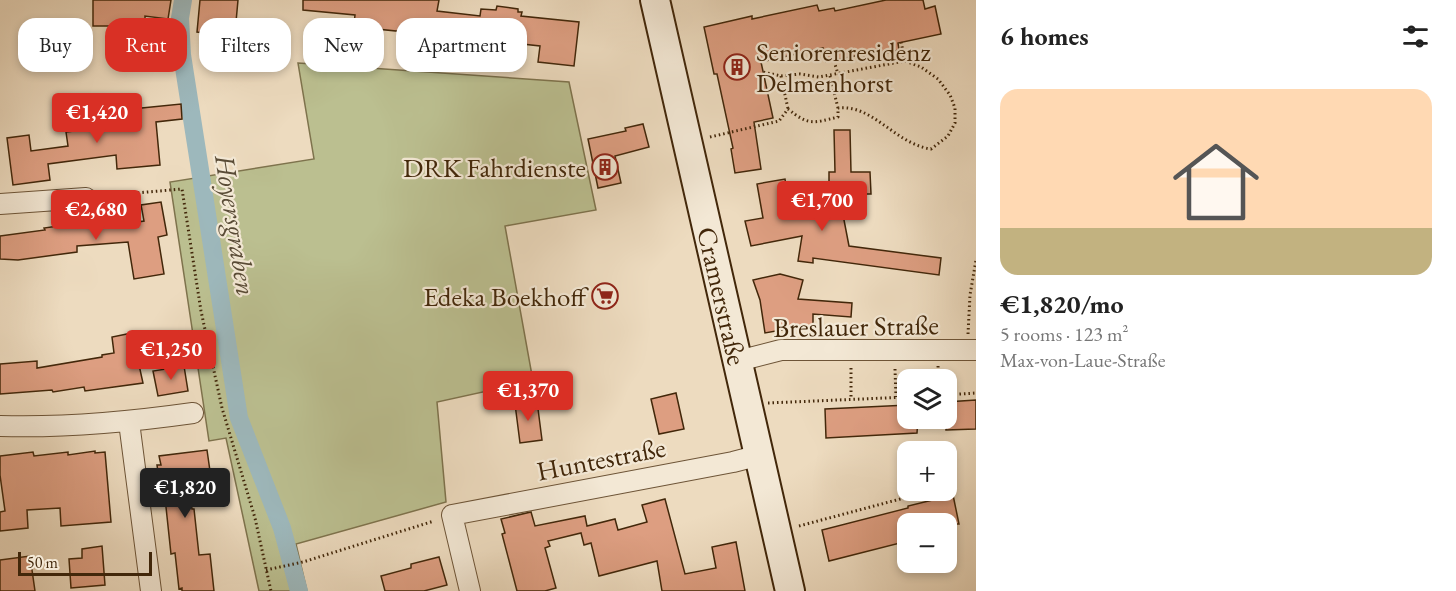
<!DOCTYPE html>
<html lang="en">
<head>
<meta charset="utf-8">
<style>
	:root { --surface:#fff; --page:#f6f6f6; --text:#222; --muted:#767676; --accent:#d93025 }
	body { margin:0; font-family:"EB Garamond",serif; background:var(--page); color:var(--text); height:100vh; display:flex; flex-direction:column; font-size:22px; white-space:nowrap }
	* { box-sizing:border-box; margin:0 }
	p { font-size:20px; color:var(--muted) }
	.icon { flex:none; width:33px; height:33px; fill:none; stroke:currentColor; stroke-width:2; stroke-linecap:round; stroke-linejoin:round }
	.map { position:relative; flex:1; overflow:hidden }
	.drawer { display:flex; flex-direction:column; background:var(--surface); width:480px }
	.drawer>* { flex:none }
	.top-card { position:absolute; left:18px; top:18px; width:570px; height:54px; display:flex; gap:12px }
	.fabs { position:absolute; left:897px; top:369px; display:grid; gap:12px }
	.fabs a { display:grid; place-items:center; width:60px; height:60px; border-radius:12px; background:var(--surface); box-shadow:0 3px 9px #0003; font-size:30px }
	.scale { position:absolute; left:18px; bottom:15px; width:134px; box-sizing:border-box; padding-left:6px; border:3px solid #42270a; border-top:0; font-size:16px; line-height:21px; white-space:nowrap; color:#42270a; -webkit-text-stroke:4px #f3e8d5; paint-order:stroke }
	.price { position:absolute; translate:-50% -51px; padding:0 14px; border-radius:6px; background:var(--accent); color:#fff; font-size:20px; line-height:39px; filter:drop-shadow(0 2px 3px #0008) }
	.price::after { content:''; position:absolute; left:50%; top:36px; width:18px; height:14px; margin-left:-9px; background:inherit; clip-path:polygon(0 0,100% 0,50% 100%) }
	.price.active { background:#222; color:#fff }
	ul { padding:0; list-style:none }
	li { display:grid; align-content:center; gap:12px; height:318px; padding:0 24px }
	li span { display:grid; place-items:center; height:186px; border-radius:18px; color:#555 }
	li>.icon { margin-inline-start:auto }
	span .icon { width:108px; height:108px; fill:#fffc; stroke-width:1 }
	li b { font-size:26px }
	h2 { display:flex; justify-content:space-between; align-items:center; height:72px; padding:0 24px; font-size:26px }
	.chip { padding:0 21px; border-radius:18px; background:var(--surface); box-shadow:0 3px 9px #0003; font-size:21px; line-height:54px }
	.chip.active { background:var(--accent); color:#fff }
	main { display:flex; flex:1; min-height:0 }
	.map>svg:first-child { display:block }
</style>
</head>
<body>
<main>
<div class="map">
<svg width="976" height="591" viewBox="0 0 976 591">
	<rect width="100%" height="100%" fill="#eddbbf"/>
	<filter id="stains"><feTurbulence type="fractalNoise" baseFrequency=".00333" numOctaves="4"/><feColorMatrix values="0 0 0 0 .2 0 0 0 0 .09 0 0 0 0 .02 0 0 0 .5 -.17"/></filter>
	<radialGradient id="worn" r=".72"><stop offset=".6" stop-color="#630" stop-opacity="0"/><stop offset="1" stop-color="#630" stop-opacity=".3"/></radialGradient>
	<path fill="#bbbf90" stroke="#7e734d" stroke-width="1.5" d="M298 63 569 82 596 210 505 226 533 381 437 402 446 502 296 544 307 591H259L226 438 209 441 170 182 314 159Z"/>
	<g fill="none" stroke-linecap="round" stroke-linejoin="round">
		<path stroke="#9db8bc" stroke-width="18" d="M183 0 180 18 182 55 239 418 282 528 299 591"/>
	</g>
	<path fill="#dd9e81" stroke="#42270a" stroke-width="1.5" d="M93 0H171L168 19 145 16V31H129V49H112L113 26H93Z
		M200 0H238L236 22 225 21 224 35 197 32Z
		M303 0H439L437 11 480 16 481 9 496 10 497 6 518 9V12H522L521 16 579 22 574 66 538 62 540 46 457 37 456 50 433 48 435 35 367 28 368 26 354 24 355 15 303 10Z
		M886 0H923L925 9 935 6 941 34 898 43 899 50 865 58 864 54 826 62 823 48 761 62 773 118 754 122 761 169 735 173 731 149 733 148 717 74H714L704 27 752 16V19L817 5 819 11 834 8 835 11Z
		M181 104 182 119 156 122 160 165 117 169 116 155 48 164 50 180 13 185 7 138 29 135 31 151 68 146 66 132 113 126 112 111Z
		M643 124 649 147 615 156 621 183 598 188 588 139 626 131 625 128Z
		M834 130H850L851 172H870L871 194H829V172H835Z
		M785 179 789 204 839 194 849 246 941 258 939 275 813 258V263L798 261 802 236 751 246 745 221 763 218 757 184Z
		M161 202 167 235 158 237 164 274 134 279 128 242 77 246V252L18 260 0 259V236L45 230 44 228 72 224 103 222V227L144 221 141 205Z
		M780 274 803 280 798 299 852 303 851 317 813 314V329L793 328 765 333 760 300 753 280Z
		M132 333 143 383 85 391 84 387 53 392 52 390 0 394V364L37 361V368L102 357V355L114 353 112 337Z
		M184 366 188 391 158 396 153 371Z
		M676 393 684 429 659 434 651 399Z
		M976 400V429L946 430V402Z
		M537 401 542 440 520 443 515 404Z
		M908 405V418H918L917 433 826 438 825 409Z
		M207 450 210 471 187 474 192 509H194L199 555 210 554 214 591H182V588L179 589 175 553 171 554 163 479H159L157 465H161L159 456Z
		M95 451V453L105 452 111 522 61 526 60 508 27 510 28 528 0 531V512L5 511 0 475V456L33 452 34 456 68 452V455Z
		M953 495 959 524H908V541L829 561 822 530 908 508V506Z
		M665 499 685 574 716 568 712 547 736 542 745 591H662L657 561 599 576 591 543 584 545 581 533 548 541 550 546 545 548 556 588 545 591H517L502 534 505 533 501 519 531 512 535 526 585 516 587 526 615 519 618 530 647 522 642 505Z
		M102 546 105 585 71 588 69 559 82 558V549Z
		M30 556 35 591H0V560Z
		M439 557 447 585 424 591H385L381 576 411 568V564Z"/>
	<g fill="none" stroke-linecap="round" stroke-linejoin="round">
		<g stroke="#6d5437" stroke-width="22">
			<path id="street" d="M0 204 86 198
				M738 361 781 350H976
				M129 422 151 591
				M0 426C65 428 129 422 193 413
				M470 591 452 515 733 462 760 455"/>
		</g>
		<g stroke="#42270a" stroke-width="32">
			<path id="secondary" d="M655 0 790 591"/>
		</g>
		<path stroke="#42270a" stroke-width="3" stroke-dasharray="1.5 3" stroke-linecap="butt" d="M901 42 905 61
			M834 61 838 74
			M781 76 788 109
			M830 76 838 108
			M710 137 779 121 788 109C809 126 813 123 838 117V108C873 104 895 144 931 149L948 136 955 123V108L950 95 938 79 921 67 905 61 819 77 800 74 781 76 763 72
			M102 196 182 189 201 311 222 408 255 518 271 591
			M968 334 970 295 976 260
			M938 366 939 380
			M851 368V399
			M895 369 896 397
			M946 395 976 393
			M768 403 908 397
			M799 526 934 490
			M266 570 303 562 434 521"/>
		<use href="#street" stroke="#f3e8d5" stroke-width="20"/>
		<use href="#secondary" stroke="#f3e8d5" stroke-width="28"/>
	</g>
	<defs>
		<g id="building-ring" transform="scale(1.35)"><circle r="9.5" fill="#f3e8d5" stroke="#8f2418" stroke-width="1.5"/><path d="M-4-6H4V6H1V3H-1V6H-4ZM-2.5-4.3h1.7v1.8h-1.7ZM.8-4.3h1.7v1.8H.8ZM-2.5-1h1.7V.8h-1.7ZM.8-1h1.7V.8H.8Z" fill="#8f2418"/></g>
		<g id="supermarket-ring" transform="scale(1.35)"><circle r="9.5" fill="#f3e8d5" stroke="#8f2418" stroke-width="1.5"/><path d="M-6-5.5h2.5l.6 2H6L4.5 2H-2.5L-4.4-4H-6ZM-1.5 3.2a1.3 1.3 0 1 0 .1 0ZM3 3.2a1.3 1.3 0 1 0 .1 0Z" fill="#8f2418"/></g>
	</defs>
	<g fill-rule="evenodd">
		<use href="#building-ring" x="737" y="67"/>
		<use href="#building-ring" x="605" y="167"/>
		<use href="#supermarket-ring" x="605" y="296"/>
	</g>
	<g text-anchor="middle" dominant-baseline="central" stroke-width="4.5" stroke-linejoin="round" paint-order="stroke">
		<g font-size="27" fill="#42270a" stroke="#f3e8d5" text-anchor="end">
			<text x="756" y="51" text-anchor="start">Seniorenresidenz<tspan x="756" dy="31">Delmenhorst</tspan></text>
			<text x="586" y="167">DRK Fahrdienste</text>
			<text x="586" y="296">Edeka Boekhoff</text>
		</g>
		<g font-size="27" fill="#42270a" stroke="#f3e8d5">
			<text transform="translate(722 296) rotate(77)">Cramerstraße</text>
			<text transform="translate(856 326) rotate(-1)">Breslauer Straße</text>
			<text transform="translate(601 459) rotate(-11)">Huntestraße</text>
		</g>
		<g font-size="28" font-style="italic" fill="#594b36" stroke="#f3e8d5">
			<text transform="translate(236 225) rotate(81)">Hoyersgraben</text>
		</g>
	</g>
	<rect width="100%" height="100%" filter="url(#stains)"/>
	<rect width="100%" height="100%" fill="url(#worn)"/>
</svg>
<div class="fabs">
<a><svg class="icon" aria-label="layers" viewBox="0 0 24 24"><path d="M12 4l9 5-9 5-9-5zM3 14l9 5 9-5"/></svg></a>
<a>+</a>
<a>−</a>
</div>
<div class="scale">50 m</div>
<b class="price" style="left:97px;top:144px">€1,420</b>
<b class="price" style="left:822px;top:232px">€1,700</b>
<b class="price" style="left:96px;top:241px">€2,680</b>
<b class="price" style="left:171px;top:381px">€1,250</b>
<b class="price" style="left:528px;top:422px">€1,370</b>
<b class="price active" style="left:185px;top:519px">€1,820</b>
<div class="top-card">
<a class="chip">Buy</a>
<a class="chip active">Rent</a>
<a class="chip">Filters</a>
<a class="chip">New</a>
<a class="chip">Apartment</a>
</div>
</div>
<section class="drawer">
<h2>6 homes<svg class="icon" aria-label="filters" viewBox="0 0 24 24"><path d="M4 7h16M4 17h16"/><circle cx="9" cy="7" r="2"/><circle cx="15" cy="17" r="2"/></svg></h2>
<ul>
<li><span style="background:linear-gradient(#ffd9b3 75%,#c2b280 0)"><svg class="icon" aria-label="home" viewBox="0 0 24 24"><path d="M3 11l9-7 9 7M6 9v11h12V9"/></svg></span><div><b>€1,820/mo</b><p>5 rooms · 123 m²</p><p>Max-von-Laue-Straße</p></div></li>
</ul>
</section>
</main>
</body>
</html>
